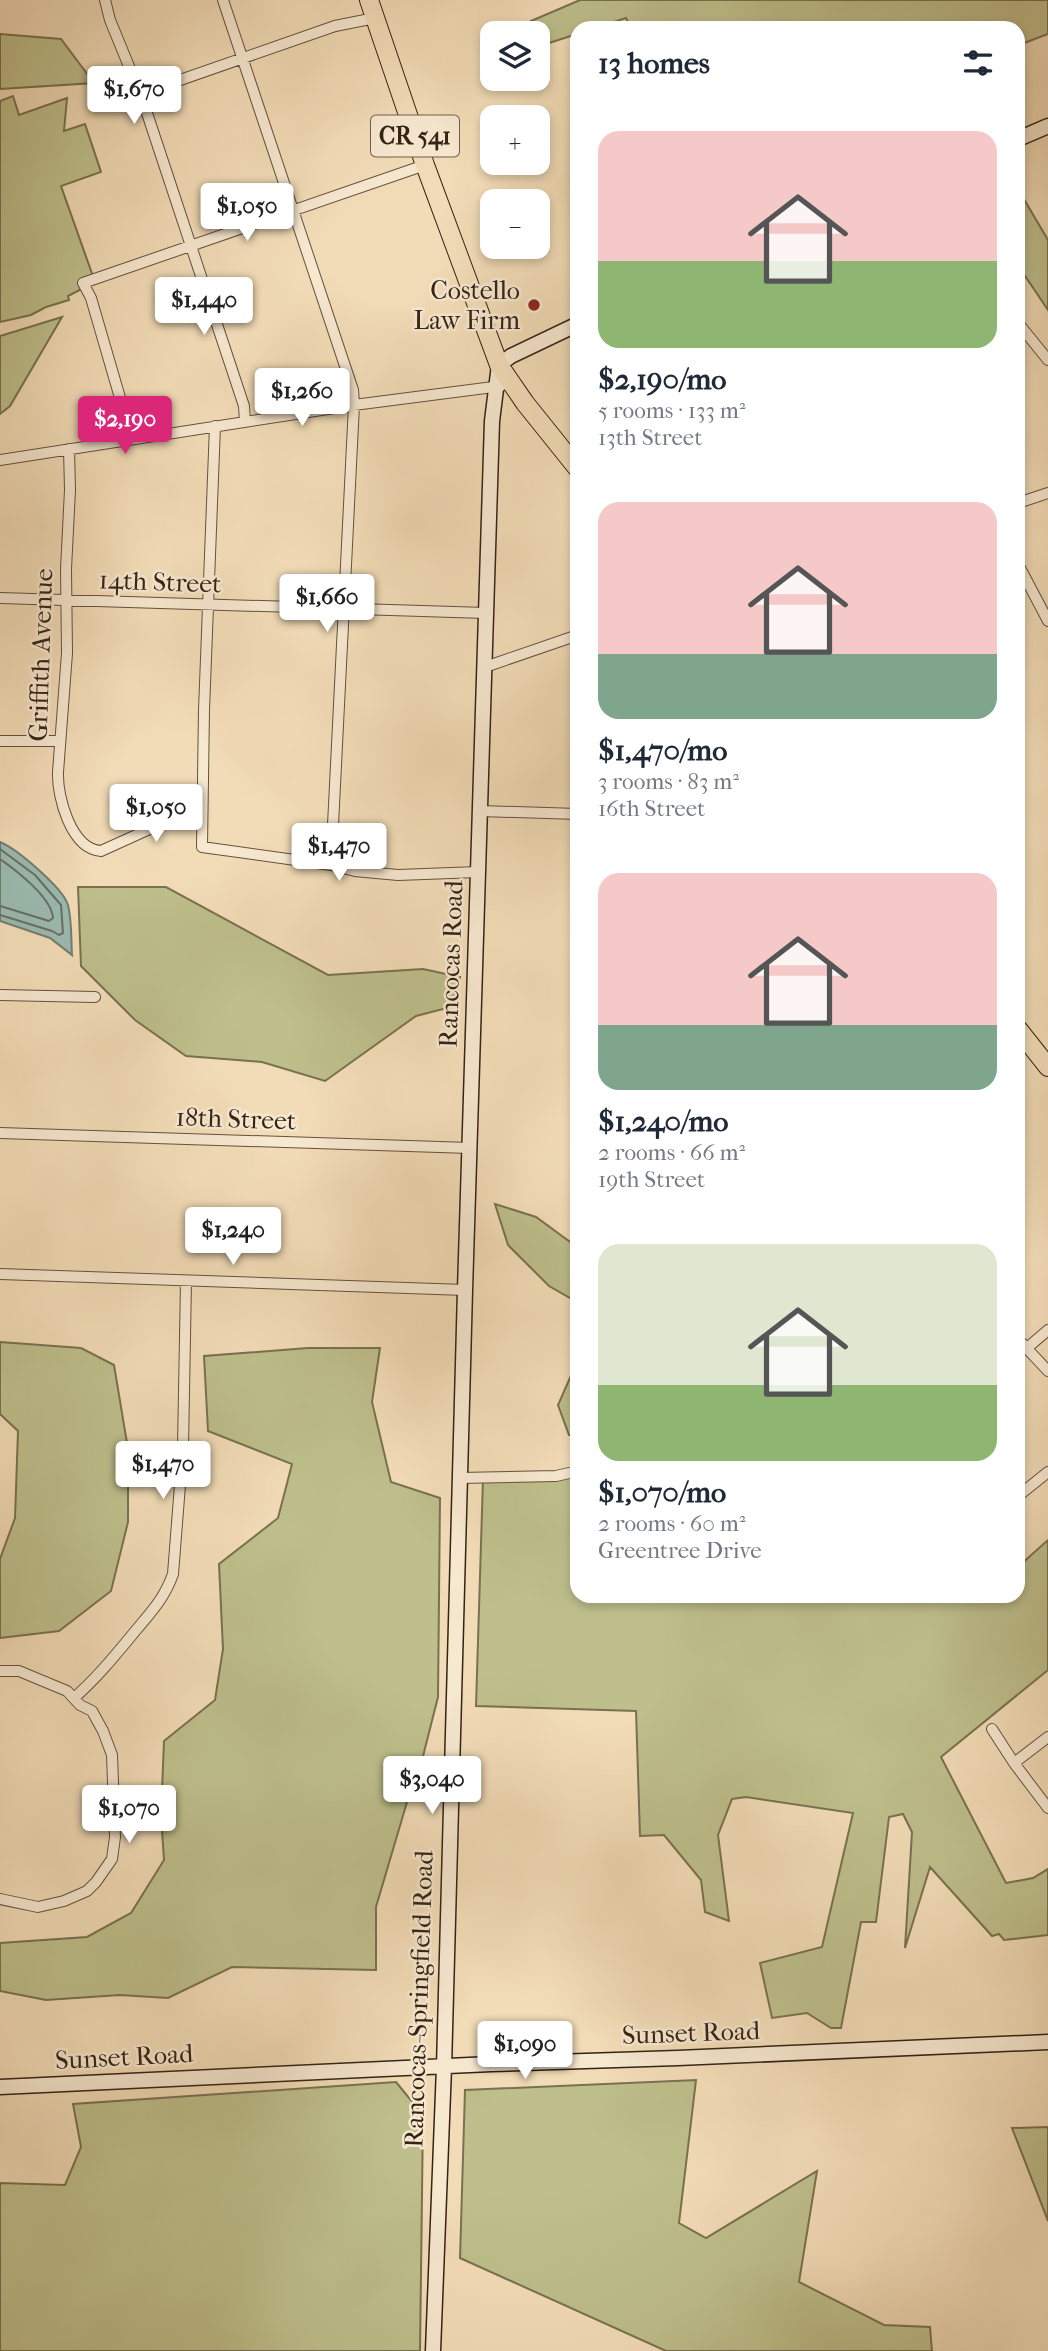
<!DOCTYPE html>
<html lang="en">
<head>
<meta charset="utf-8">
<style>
	:root { --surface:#fff; --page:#f2f2f3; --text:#1f2937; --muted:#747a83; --accent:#db2777 }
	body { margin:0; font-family:"IM FELL French Canon",serif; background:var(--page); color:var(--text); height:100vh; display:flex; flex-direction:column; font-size:26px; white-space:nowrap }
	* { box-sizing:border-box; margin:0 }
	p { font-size:23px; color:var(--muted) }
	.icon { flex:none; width:38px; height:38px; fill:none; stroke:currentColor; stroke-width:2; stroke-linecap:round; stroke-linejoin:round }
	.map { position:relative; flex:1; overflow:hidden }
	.panel { position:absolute; left:570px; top:21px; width:455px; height:1582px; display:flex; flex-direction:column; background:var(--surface); border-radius:21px; box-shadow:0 4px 10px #0003 }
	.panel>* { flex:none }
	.tools { position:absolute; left:480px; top:21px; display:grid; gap:14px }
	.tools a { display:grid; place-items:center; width:70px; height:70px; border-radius:14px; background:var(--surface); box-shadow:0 4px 10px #0003; font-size:35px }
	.price { position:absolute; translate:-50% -60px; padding:0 16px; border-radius:7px; background:#fff; color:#222; font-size:23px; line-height:46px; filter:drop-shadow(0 2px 4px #0008) }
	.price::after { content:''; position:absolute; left:50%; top:42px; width:21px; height:16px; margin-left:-10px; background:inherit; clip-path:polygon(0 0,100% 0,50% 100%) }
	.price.active { background:var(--accent); color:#fff }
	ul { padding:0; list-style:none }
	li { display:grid; align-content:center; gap:14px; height:371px; padding:0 28px }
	li span { display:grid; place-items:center; height:217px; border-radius:21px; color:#555 }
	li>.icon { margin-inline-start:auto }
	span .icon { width:126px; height:126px; fill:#fffc; stroke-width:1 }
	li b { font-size:30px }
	h2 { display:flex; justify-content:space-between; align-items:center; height:84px; padding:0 28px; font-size:30px }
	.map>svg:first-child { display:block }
</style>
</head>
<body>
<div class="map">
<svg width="1048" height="2351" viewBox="0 0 1048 2351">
	<rect width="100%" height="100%" fill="#f2dcb7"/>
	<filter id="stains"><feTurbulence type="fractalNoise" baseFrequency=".00286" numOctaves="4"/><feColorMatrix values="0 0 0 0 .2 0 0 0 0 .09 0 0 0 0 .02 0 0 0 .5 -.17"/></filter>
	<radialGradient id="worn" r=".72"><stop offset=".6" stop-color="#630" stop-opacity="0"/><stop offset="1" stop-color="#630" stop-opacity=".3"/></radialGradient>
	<path fill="#bebf8c" stroke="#797150" stroke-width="2" d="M580 0H1048V34L1019 45 1018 28H631L626 18 596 28H578L577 34 546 44 531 21Z
		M0 34 61 39 94 83 0 89Z
		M13 96 19 115 67 98 64 131 85 124 101 172 61 186 95 282 68 296 69 300 46 307 31 315 0 322V101Z
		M1018 189 1048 240V310L1019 267Z
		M62 317 10 406 0 414V336Z
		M78 887H166L328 975 423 969 460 977 451 1007 416 1016 325 1081 262 1062 186 1056 135 1020 81 966Z
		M495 1204 536 1217 577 1247V1302L549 1286 508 1245Z
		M0 1342 81 1348 114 1365 128 1449V1522L111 1591 59 1631 0 1638V1559L15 1518 18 1431 0 1414Z
		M308 1348H380L372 1402 391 1482 440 1498 438 1697 418 1776 407 1802 376 1907V1970L232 1967 168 1998 120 1995 46 2000 0 1991V1943L87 1937 131 1913 164 1860 161 1815 164 1741 215 1700 223 1649 219 1564 278 1518 292 1464 208 1431 204 1356Z
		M577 1362V1435H569L558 1405Z
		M577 1475 578 1596H1018L1019 1566 1048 1540V1670L941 1757 1006 1883 1033 1878 1048 1869V1935L1004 1940 999 1934 992 1936 930 1867 905 1948 912 1832 903 1814 889 1817 876 1922H861L841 2028H831L807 2013 772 2018 760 1963 822 1947 853 1813 746 1797 732 1799 718 1835 729 1921 705 1912 701 1880 664 1835 640 1836 636 1711 476 1706 483 1479Z
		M696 2080 679 2223 706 2238 817 2171 799 2282 884 2325 930 2327 932 2351H666L460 2258 465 2090Z
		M396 2082 423 2115 420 2351H0V2183L65 2185 81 2147 73 2104Z
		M1048 2127V2221L1012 2128Z"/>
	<path fill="#9bbbb1" stroke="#727e73" stroke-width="2" d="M0 842C17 849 63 888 68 905 72 921 71 939 72 955L50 938 0 921Z"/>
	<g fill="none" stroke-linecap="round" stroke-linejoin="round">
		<path stroke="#686f63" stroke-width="2" d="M0 849 35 875 61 905 63 933 59 935 52 931 0 915
			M0 859C16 870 52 898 53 918L49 921 0 906"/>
		<g stroke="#64513e" stroke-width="12">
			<path id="street" d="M105 0 110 20 142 98 244 406 245 422
				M223 0 353 390 354 405 331 865
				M140 94 335 26 375 18
				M1018 323 1048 360
				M215 426 204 710 202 847 331 865 355 871 398 875 478 872
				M132 439 91 298 83 283 425 165
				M69 449 70 490 66 569 67 653 58 772C57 797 71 849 101 851L165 822 202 793
				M0 460 354 405 501 386
				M1018 503 1048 493
				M1018 564 1048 621
				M0 598 486 613
				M485 667 578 635
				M0 741H60
				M480 811 578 814
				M0 995 95 997
				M0 1133 470 1148
				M0 1274 465 1290
				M1018 1339 1048 1371
				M1027 1348 1048 1330
				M459 1478 556 1476 578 1471
				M1018 1496 1048 1472
				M0 1671H19L67 1691 80 1705 92 1711 103 1731 112 1755 115 1837 112 1859 96 1882 87 1891 64 1901 38 1907 0 1899
				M74 1698C98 1677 117 1653 137 1629 152 1611 165 1597 173 1574L183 1447 186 1281
				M992 1729 1014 1763 1048 1808
				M1014 1763 1048 1737"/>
		</g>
		<g stroke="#342315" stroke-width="17">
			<path id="secondary" d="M1018 139 1048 126
				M0 2087 491 2064 678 2058 1048 2042
				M433 2351 444 2067 465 1290 492 421 499 365 511 356 578 324"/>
		</g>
		<g stroke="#342315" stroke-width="20">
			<path id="highway" d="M369 0 425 165 499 365 525 403 578 469
				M1018 1029 1048 1067"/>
		</g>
		<use href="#street" stroke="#f7e8d0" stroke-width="10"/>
		<use href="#secondary" stroke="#f7e8d0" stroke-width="14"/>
		<use href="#highway" stroke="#f2dcb7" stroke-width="18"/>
	</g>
	<circle fill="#8f2418" stroke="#f7e8d0" stroke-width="2.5" cx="534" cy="305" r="7"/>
	<g text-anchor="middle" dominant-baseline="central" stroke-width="5" stroke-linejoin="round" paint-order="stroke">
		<rect fill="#f7e8d0" stroke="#6e5e4d" stroke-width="2" x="371" y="115.5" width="88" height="41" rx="5"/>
		<g font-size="24" font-weight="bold" fill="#342315">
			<text x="415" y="136">CR 541</text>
		</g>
		<g font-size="26" fill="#342315" stroke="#f7e8d0" text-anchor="end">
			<text x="520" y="290">Costello<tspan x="520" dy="30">Law Firm</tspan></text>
		</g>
		<g font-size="26" fill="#342315" stroke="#f7e8d0">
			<text transform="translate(160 582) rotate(2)">14th Street</text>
			<text transform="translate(41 655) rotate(-88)">Griffith Avenue</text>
			<text transform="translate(451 964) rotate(-88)">Rancocas Road</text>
			<text transform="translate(236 1119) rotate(2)">18th Street</text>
			<text transform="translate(419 1999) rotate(-88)">Rancocas-Springfield Road</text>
			<text transform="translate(691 2033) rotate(-2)">Sunset Road</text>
			<text transform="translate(124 2057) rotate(-3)">Sunset Road</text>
		</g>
	</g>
	<rect width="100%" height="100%" filter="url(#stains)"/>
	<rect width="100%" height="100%" fill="url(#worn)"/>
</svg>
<div class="tools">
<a><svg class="icon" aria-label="layers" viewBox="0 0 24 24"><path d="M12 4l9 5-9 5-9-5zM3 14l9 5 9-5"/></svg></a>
<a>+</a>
<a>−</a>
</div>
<b class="price" style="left:134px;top:126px">$1,670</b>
<b class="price" style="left:247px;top:243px">$1,050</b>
<b class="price" style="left:204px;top:337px">$1,440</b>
<b class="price" style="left:302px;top:428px">$1,260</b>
<b class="price active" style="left:125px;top:456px">$2,190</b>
<b class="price" style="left:327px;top:634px">$1,660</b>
<b class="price" style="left:156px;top:844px">$1,050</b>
<b class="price" style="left:339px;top:883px">$1,470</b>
<b class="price" style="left:233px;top:1267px">$1,240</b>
<b class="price" style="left:163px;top:1501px">$1,470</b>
<b class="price" style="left:432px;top:1816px">$3,040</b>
<b class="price" style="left:129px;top:1845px">$1,070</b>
<b class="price" style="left:525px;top:2081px">$1,090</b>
<section class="panel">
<h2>13 homes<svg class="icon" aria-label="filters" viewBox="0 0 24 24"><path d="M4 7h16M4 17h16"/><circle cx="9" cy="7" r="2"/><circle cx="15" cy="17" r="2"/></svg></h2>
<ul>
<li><span style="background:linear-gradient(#f6c9c9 60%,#8fb573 0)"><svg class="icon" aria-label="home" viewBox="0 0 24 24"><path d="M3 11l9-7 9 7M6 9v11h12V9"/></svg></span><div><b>$2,190/mo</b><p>5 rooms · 133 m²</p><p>13th Street</p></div></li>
<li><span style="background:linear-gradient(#f6c9c9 70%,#7fa58c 0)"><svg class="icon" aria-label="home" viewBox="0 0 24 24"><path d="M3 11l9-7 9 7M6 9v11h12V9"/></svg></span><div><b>$1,470/mo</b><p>3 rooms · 83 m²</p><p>16th Street</p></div></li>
<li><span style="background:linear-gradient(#f6c9c9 70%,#7fa58c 0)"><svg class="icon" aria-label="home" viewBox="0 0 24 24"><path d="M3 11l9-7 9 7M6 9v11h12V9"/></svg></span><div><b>$1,240/mo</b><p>2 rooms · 66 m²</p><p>19th Street</p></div></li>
<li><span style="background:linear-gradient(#dfe7d0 65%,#8fb573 0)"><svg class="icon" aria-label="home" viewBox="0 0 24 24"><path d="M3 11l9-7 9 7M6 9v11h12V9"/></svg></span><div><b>$1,070/mo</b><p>2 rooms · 60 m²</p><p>Greentree Drive</p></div></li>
</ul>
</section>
</div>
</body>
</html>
